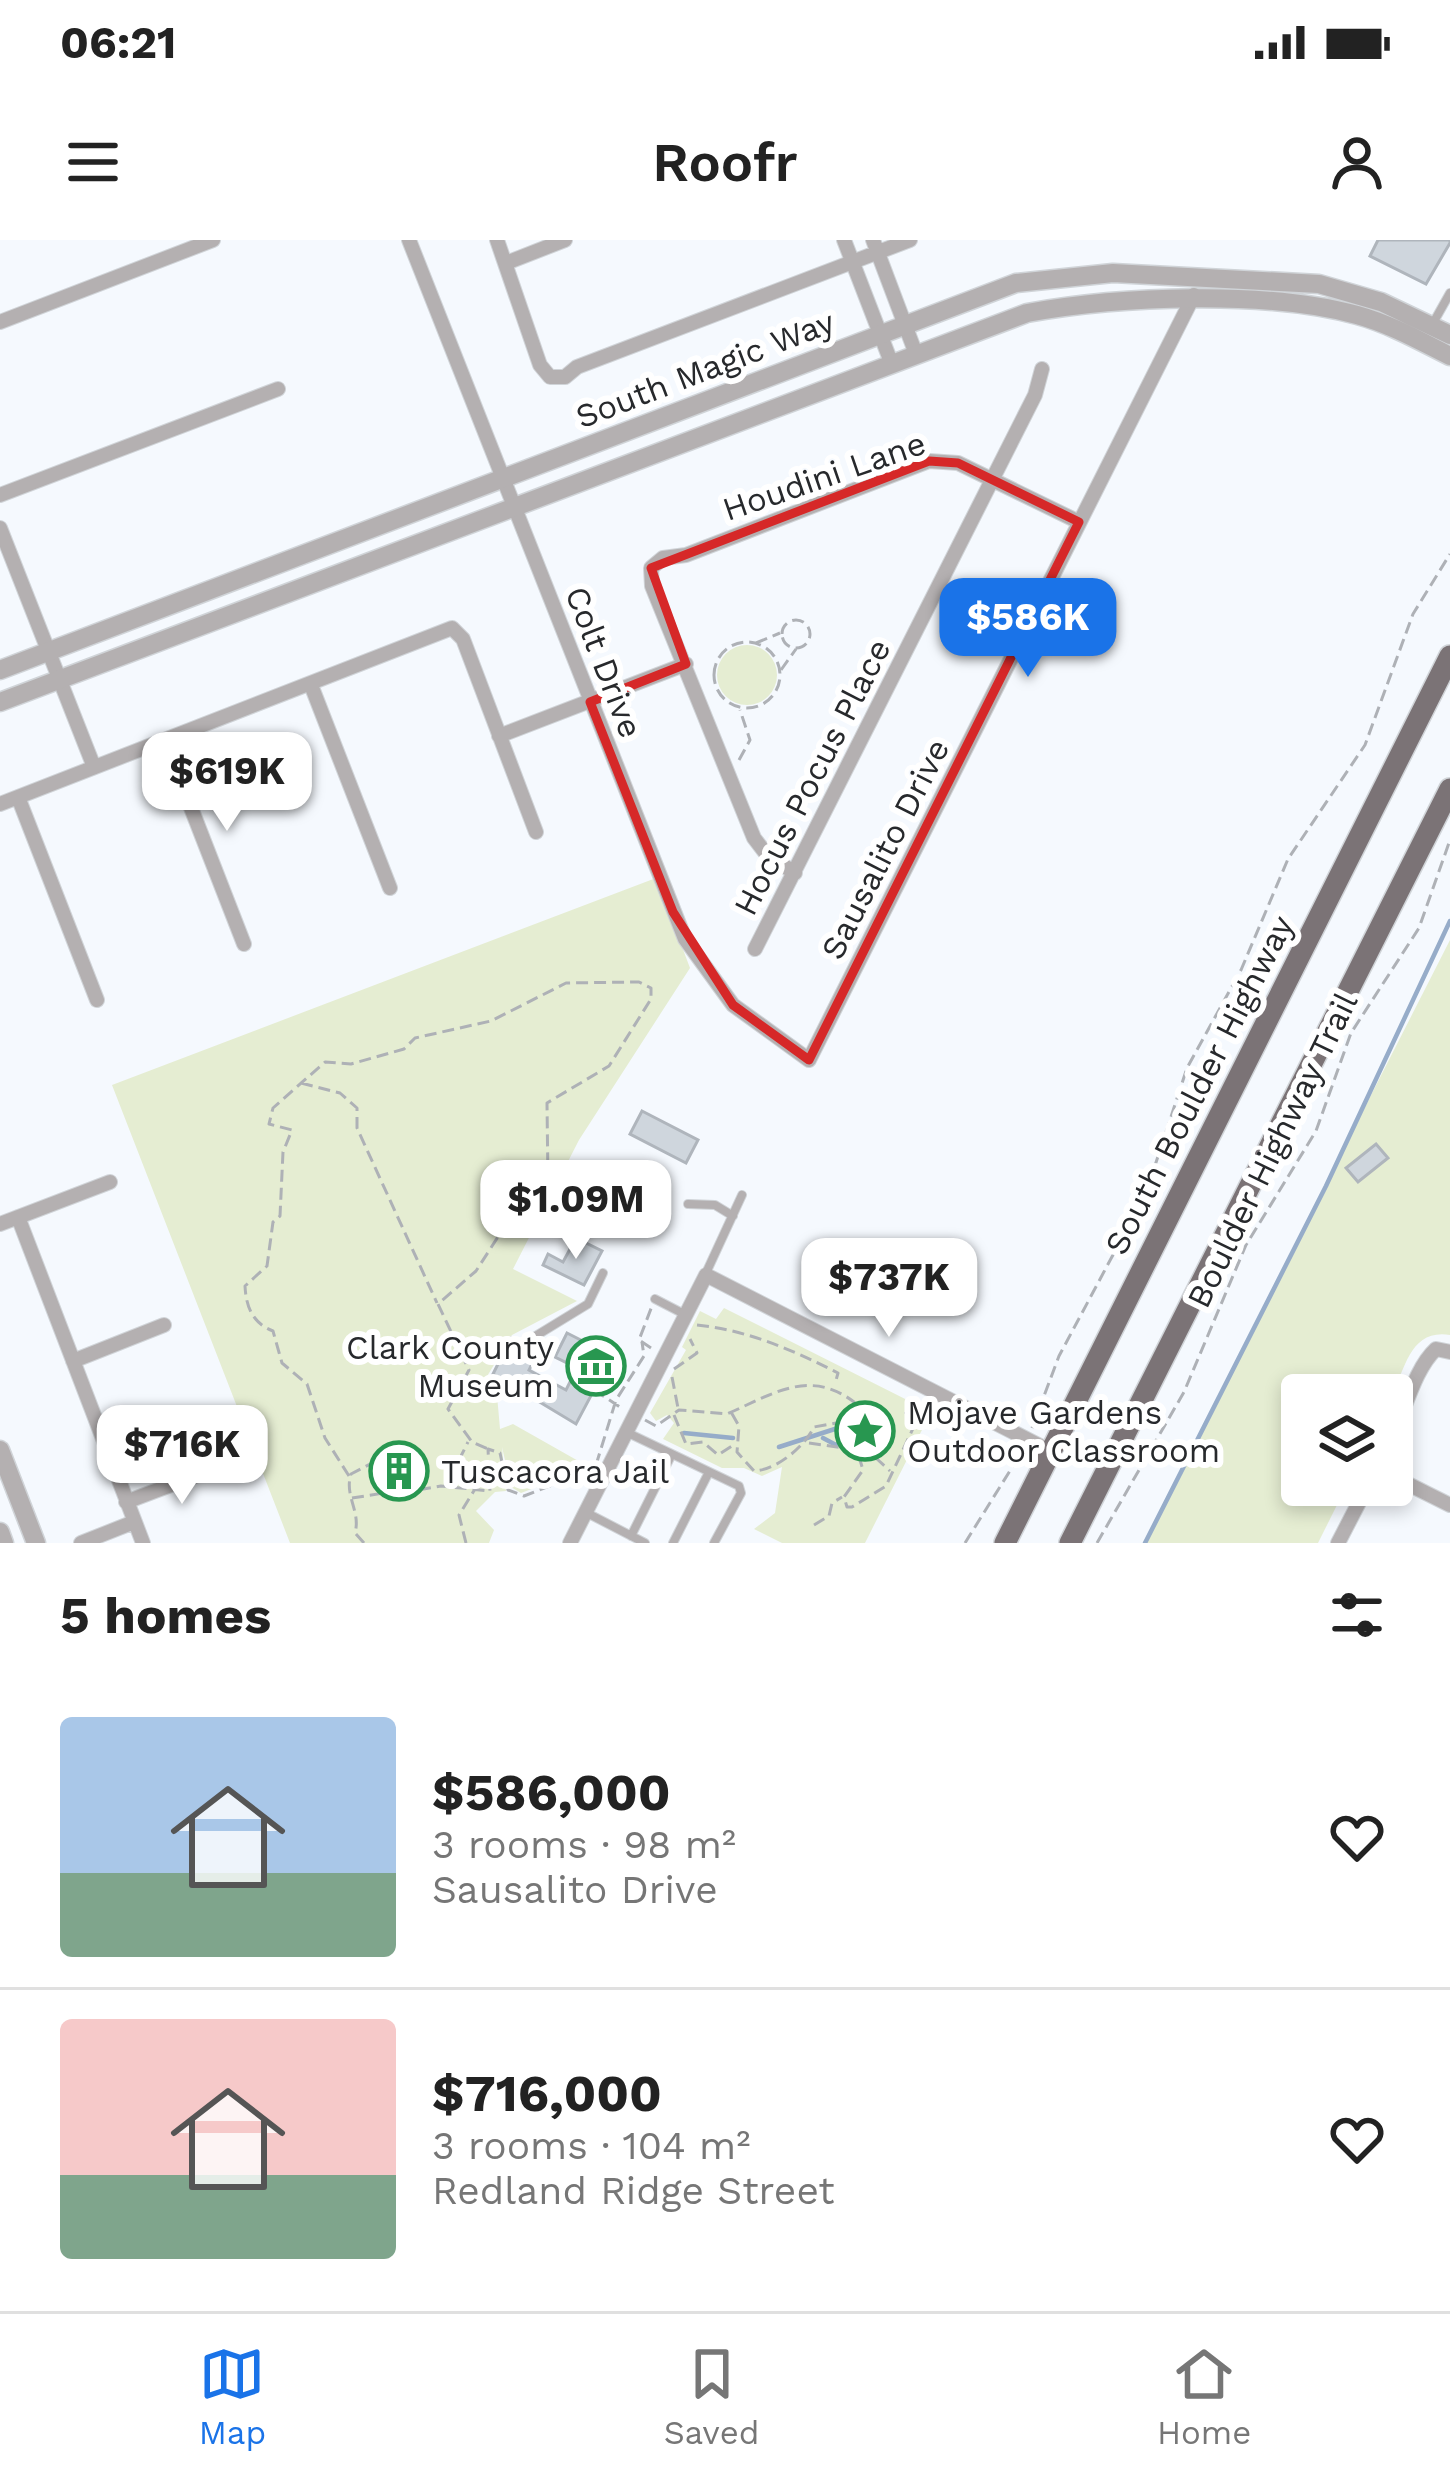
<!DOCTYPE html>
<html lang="en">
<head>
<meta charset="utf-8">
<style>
	:root { --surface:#fff; --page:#f6f6f6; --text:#222; --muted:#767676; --line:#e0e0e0; --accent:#1a73e8 }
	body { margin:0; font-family:"Work Sans",sans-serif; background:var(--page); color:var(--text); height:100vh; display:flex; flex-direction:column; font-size:45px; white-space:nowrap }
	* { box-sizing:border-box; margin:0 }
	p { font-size:39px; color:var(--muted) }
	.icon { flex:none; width:66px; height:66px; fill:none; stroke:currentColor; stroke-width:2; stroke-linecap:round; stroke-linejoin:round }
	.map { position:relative; height:1303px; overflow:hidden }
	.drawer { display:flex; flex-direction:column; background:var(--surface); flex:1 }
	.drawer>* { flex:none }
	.fabs { position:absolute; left:1281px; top:1134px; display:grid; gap:24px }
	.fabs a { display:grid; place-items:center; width:132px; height:132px; border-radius:12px; background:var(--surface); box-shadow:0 6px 18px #0003; font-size:60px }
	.price { position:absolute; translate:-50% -102px; padding:0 27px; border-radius:24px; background:#fff; color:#222; font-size:39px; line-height:78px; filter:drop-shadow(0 3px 6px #0008) }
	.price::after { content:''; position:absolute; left:50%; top:72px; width:36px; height:27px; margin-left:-18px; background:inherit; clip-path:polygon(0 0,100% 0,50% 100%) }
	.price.current { background:var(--accent); color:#fff }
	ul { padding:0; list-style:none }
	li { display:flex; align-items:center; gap:36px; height:300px; padding:0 60px }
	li+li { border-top:3px solid var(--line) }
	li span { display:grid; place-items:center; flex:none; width:336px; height:240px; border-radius:12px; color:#555 }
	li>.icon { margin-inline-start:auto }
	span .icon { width:144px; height:144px; fill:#fffc; stroke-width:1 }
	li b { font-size:51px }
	h2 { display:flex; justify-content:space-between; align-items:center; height:144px; padding:0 60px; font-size:51px }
	.status { display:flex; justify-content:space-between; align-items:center; height:84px; padding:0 60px; background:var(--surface); direction:ltr }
	.status svg { height:33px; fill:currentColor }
	header { display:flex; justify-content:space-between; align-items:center; height:156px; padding:0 60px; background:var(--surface); font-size:54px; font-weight:600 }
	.tabs { display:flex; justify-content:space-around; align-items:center; height:168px; border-top:3px solid var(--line); background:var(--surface); font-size:33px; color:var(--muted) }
	.tabs a { display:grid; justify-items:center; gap:6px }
	.tabs .current { color:var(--accent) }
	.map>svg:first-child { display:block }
</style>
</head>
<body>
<div class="status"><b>06:21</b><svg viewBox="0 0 49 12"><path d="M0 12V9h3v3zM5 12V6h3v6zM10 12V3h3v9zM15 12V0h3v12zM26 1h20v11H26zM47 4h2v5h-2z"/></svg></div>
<header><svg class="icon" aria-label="menu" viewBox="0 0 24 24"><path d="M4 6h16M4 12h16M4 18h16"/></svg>Roofr<svg class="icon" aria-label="person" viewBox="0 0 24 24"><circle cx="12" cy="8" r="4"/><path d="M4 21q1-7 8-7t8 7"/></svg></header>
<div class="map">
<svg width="1450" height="1303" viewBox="0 0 1450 1303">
	<rect width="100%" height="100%" fill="#f5f9fe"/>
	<path fill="#e5edd2" d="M717 435a30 30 0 1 1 60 0a30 30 0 1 1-60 0Z
		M656 638 690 728 579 900 513 1029 577 1061 512 1095 483 1143 497 1155 500 1189 513 1184 589 1227 521 1253 511 1247 502 1207 506 1251 495 1252 476 1271 494 1290 489 1303H290L112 845Z
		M1450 700V1095C1411 1089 1406 1126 1392 1155H1302V1245H1347L1318 1303H1143Z
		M724 1068 931 1172 865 1303H782L754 1289 775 1273 782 1227 762 1236 744 1228H722L663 1199 674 1183 667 1175 656 1181 650 1173 686 1110 682 1107 700 1071 716 1079Z"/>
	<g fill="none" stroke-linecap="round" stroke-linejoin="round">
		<path stroke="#96acc9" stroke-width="4.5" d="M684 1193 733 1198
			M823 1198 836 1205 861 1197
			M779 1207 841 1187 858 1190
			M1145 1303 1326 946 1450 681"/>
	</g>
	<path fill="#cfd6dd" stroke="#afb5bc" stroke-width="3" d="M1378 0H1450V3L1426 44 1370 16Z
		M642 871 698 900 686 923 630 894Z
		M1376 904 1388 918 1358 942 1346 928Z
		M576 998 602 1011 584 1045 543 1025 548 1014 563 1022Z
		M567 1093 612 1116 576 1184 493 1134 511 1098 538 1112 529 1130 566 1150 577 1128 555 1117Z"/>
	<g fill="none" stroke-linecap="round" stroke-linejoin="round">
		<g stroke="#d0d4d8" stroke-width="10">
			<path id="service" d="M1432 85 1450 53
				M688 964 715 965 733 976
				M706 1033 742 955
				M655 1059 684 1074
				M534 1097 588 1064 603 1033
				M626 1192 739 1246 741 1253 714 1303
				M587 1273 645 1303
				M631 1296 672 1214
				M673 1303 709 1232"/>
		</g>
		<g stroke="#d0d4d8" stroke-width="16">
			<path id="minor" d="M409 0 685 699 733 765 809 820 1194 55
				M497 0 540 125 550 137H565L577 127 910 0
				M844 0 891 122
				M873 0 916 114
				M506 23 565 0
				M0 82 213 0
				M0 255 278 149
				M0 288 94 527
				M311 445 390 648
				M499 496 686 424
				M165 501 244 704
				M18 557 97 760
				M0 564 452 388 463 399 536 592
				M795 633 767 615 754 598 652 346 651 328 663 318 686 315 929 221 958 223 1079 282
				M755 709 1035 155 1042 129
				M18 977 143 1303
				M0 984 110 942
				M73 1121 164 1085
				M1392 1197C1405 1170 1415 1128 1436 1109L1450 1112
				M1392 1236 1450 1265
				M126 1262 221 1226
				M81 1303 134 1282
				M570 1303 706 1035 1050 1211
				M1338 1303 1368 1245"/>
		</g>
		<g stroke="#d0d4d8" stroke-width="21">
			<path id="tertiary" d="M0 430 1016 43 1113 33 1319 44 1381 62 1450 95
				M0 462 1027 73C1120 56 1266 50 1357 75 1390 84 1420 101 1450 116
				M0 1210 36 1303
				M0 1292 4 1303"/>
		</g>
		<g stroke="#d0d4d8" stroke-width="24">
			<path id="primary" d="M1005 1303 1450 416
				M1070 1303 1450 549"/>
		</g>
		<path stroke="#aeb1b6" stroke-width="3" stroke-dasharray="12 6" stroke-linecap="butt" d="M782 394a14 14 0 1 1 28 0a14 14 0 1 1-28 0Z
			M714 435a33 33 0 1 1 66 0a33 33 0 1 1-66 0Z
			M756 403 780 393
			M781 430 796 409
			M739 520 750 500 740 470
			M301 843 340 853 357 868V888L437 1063
			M697 1085C747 1090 793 1110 838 1133L835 1144
			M651 1108 639 1100 652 1066
			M674 1129 697 1113 690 1099
			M672 1137 678 1168
			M594 1150 623 1169
			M674 1175 686 1204 703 1202 718 1215 735 1204
			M645 1180 656 1186 679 1170 727 1174C773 1154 809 1128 854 1162L853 1180 814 1187C805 1206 777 1230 754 1231L737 1212 739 1186 731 1172
			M1032 1188 1059 1116 1146 953 1187 828 1241 730 1288 619 1365 505 1413 374 1450 314
			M886 1201 877 1219 890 1231
			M809 1203 857 1210 863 1230 844 1257 847 1267H852L886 1246 916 1182 905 1172
			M596 1225 616 1160 644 1116 642 1102
			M349 1236 325 1198 307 1144 282 1123 273 1091C252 1083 246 1066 245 1046L267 1026 273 982 280 976 283 912 292 890 269 884 273 868 325 822 351 824 404 809 415 798 491 781 566 743 639 742 651 748V759L609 826 547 863 548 942 541 952 523 958 476 1031 438 1064 469 1130 448 1169 472 1202 488 1209
			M455 1245 451 1237 464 1231 458 1222 468 1202
			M352 1258 384 1253
			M814 1285 829 1276 832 1263 842 1257
			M364 1303 355 1293C361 1271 344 1256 351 1234L384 1217 393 1237 388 1252 394 1254 441 1246 490 1251 488 1209 500 1213 508 1250 524 1256 593 1229
			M466 1303 459 1275 475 1249
			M965 1303 1021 1213
			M1097 1303 1184 1152 1246 1005 1316 891 1351 793 1419 688 1450 600"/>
		<use href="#service" stroke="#b4b0b1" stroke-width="8"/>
		<use href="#minor" stroke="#b4b0b1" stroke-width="14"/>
		<use href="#tertiary" stroke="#b4b0b1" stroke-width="18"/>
		<use href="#primary" stroke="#7b7376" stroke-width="21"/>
	</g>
	<path fill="none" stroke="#d62828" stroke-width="9" stroke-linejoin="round" d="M929 221 958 223 1079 282 809 820 733 765 673 672 590 462 686 424 651 328Z"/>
	<defs>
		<g id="museum-ring" transform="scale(3)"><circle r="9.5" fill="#fff" stroke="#289750" stroke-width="1.5"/><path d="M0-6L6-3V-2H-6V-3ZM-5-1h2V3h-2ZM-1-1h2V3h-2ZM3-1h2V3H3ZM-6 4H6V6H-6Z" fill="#289750"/></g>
		<g id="sight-ring" transform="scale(3)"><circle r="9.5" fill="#fff" stroke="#289750" stroke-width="1.5"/><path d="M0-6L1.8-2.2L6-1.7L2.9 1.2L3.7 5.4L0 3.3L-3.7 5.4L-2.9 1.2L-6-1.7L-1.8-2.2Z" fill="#289750"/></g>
		<g id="building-ring" transform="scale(3)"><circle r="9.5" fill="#fff" stroke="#289750" stroke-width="1.5"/><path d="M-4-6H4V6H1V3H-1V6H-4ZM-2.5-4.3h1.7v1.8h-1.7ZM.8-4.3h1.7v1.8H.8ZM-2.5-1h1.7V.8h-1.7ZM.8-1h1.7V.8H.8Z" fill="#289750"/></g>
	</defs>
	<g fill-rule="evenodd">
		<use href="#museum-ring" x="596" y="1126"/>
		<use href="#sight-ring" x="865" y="1191"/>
		<use href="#building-ring" x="399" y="1231"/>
	</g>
	<g text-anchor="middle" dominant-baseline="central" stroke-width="12" stroke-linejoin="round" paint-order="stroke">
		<g font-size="33" fill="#27292c" stroke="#fff">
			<text transform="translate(705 129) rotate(-21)">South Magic Way</text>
			<text transform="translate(824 236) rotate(-19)">Houdini Lane</text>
			<text transform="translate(604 422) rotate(69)">Colt Drive</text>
			<text transform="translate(812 537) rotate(-63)">Hocus Pocus Place</text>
			<text transform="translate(885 609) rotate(-63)">Sausalito Drive</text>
			<text transform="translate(1199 845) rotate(-63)">South Boulder Highway</text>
			<text transform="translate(1272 910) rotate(-64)">Boulder Highway Trail</text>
		</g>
		<g font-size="33" fill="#27292c" stroke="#fff" text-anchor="start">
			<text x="554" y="1107" text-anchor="end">Clark County<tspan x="554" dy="38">Museum</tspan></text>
			<text x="907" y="1172">Mojave Gardens<tspan x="907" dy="38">Outdoor Classroom</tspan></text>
			<text x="441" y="1231">Tuscacora Jail</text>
		</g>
	</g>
</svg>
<div class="fabs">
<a><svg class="icon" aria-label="layers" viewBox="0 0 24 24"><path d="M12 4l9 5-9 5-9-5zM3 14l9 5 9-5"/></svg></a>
</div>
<b class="price current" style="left:1028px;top:440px">$586K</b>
<b class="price" style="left:227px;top:594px">$619K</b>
<b class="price" style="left:576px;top:1022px">$1.09M</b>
<b class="price" style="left:889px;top:1100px">$737K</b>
<b class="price" style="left:182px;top:1267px">$716K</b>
</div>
<section class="drawer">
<h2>5 homes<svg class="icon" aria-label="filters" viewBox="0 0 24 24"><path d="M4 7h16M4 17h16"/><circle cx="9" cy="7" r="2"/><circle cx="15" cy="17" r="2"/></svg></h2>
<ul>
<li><span style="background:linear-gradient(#a9c7e8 65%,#7fa58c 0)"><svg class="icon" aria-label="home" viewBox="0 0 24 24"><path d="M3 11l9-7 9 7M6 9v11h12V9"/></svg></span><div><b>$586,000</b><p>3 rooms · 98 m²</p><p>Sausalito Drive</p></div><svg class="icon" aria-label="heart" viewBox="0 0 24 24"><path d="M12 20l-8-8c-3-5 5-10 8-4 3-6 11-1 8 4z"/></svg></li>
<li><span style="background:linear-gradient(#f6c9c9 65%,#7fa58c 0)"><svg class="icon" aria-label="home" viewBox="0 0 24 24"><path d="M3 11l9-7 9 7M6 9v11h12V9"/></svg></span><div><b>$716,000</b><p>3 rooms · 104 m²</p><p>Redland Ridge Street</p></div><svg class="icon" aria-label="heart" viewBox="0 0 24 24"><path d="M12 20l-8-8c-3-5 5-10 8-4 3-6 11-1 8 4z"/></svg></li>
</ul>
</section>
<nav class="tabs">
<a class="current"><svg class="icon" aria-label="map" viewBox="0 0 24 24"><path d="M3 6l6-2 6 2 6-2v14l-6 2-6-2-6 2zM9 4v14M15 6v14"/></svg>Map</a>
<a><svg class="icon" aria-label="saved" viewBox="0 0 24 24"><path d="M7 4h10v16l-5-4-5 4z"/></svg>Saved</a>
<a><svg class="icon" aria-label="home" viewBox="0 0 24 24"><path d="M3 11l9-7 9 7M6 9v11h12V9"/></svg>Home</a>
</nav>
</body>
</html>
